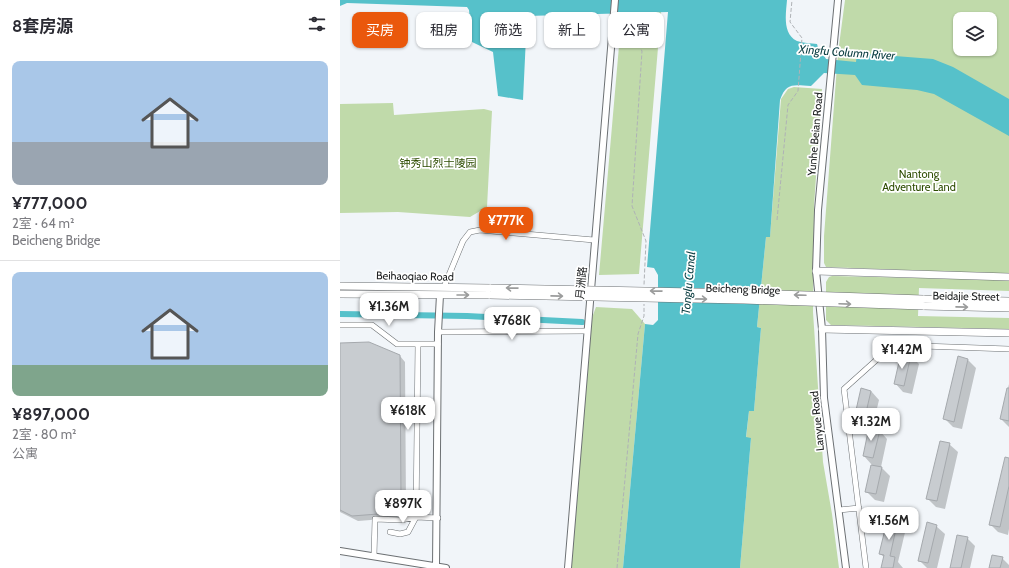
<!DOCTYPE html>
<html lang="zh">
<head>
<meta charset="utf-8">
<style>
	:root { --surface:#fff; --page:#f2f2f3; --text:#2b2b33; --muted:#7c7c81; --line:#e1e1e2; --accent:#ea580c }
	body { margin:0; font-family:Cabin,"Noto Sans SC",sans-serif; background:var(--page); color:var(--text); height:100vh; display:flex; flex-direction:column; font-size:15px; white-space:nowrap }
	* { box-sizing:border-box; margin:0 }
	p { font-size:13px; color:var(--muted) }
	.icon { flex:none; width:22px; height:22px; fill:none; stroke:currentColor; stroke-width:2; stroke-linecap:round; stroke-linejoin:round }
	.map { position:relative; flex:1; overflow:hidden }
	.details { display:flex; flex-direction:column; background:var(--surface); width:340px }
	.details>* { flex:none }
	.guide { position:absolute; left:12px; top:12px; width:380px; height:36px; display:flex; gap:8px }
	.buttons { position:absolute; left:613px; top:12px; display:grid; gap:8px }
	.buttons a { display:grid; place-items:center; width:44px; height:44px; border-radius:8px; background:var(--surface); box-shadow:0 1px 3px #0004; font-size:20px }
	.price { position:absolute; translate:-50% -34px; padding:0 9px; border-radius:8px; background:#fff; color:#222; font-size:13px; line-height:26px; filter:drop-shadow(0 1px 2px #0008) }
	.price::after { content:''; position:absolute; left:50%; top:24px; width:12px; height:9px; margin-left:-6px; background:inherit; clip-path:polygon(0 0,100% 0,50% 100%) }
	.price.selected { background:var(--accent); color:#fff }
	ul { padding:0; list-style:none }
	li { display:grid; align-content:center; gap:8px; height:212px; padding:0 12px }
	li+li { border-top:1px solid var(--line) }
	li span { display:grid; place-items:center; height:124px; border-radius:8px; color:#555 }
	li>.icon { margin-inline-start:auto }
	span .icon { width:72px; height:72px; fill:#fffc; stroke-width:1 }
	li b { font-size:17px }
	h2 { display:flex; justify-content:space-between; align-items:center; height:48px; padding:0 12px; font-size:17px }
	.tag { padding:0 14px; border-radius:8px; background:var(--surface); box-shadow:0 1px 3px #0004; font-size:14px; line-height:36px }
	.tag.selected { background:var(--accent); color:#fff }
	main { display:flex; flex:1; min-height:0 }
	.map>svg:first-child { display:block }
</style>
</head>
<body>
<main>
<section class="details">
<h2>8套房源<svg class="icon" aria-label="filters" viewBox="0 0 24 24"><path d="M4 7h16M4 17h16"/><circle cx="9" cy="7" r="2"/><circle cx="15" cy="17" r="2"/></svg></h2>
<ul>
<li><span style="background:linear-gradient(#a9c7e8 65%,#9aa5b1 0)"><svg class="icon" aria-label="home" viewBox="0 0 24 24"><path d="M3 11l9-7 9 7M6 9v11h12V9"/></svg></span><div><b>¥777,000</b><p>2室 · 64 m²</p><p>Beicheng Bridge</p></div></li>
<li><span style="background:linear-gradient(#a9c7e8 75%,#7fa58c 0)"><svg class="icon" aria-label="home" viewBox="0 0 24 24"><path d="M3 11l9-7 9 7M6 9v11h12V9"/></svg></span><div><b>¥897,000</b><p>2室 · 80 m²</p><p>公寓</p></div></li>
</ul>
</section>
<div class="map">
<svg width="669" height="568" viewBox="0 0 669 568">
	<rect width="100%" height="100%" fill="#f1f5f9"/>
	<path fill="#c0daaa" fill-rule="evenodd" d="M283 0H322L299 274 259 275Z
		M505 0H669V274L486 267 484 263V236L498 53ZM620 19H650V49H620Z
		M454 87 482 89 474 206 473 312 483 462 492 514 499 568H400L411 438H406L409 411H414L421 328 417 327 426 237 430 236 441 99 448 89Z
		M53 103 54 115 144 109 152 111 147 207 130 217 58 212 0 213V104Z
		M492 276 669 280V291L579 288 578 316 669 318V329L491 325 486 320V282L489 277Z
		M256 307 292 309 305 324 283 568H228L247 331Z"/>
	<path fill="#56c1ca" d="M0 0H447C446 13 442 34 457 41 463 43 471 43 477 44L479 51 483 54 486 59 516 62 517 53 593 59 613 67 669 99V136L594 94 577 90 522 85 515 75 484 73 471 86C454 85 446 82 440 100L430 237H426L417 327 421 328 414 411H409L406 437 411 438 400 568H283L305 324 313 325 318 320V275L314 268 307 267 328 12 187 16 183 100 158 96 153 52 132 42 129 10 127 7 7 3 0 6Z"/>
	<path fill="#0003" d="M0 344 60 356 65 362 66 506 56 518 18 521 0 512Z
		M562 354 571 356 579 364 572 394 563 392 555 383Z
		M628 360 636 368 622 429 613 427 605 419Z
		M669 384V427L661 419Z
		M531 391 539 400 532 429 539 430 547 439 541 467 550 476 544 502 535 500 526 491 532 465 524 456 530 428 523 427 515 418Z
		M609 444 618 452 605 509 596 507 587 498Z
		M669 459V529L668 535 658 532 650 524Z
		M559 516 567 524 558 562 563 568H542L544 557 540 554Z
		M596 526 605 534 597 568H587L579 560Z
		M627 538 635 546 630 568H611Z
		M662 558 669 565V568H650Z"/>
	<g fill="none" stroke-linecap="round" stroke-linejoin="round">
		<path stroke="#56c1ca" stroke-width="6" d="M0 314 127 316 242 322"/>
	</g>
	<path fill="#c8ccd0" stroke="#a5a9ad" d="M29 342 60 355 61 500 51 513 12 516 0 510V343Z
		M561 353 571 355 564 386 554 384Z
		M618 356 628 359 614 422 603 419Z
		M521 388 531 391 524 421 514 419Z
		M667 388H669V421L660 419Z
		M529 427 540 430 533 458 523 456Z
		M600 441 610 443 597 501 586 499Z
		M665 457 669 458V486L660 527 649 525Z
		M531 465 542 467 536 494 525 492Z
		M549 513 559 515 550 556 555 557 553 568H541L544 555 539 554Z
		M587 522 597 525 588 563 578 561Z
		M617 535 628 537 621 568H610Z
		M652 555 663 557 660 568H649Z"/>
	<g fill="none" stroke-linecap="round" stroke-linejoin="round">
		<g stroke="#6c7073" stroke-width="6">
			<path id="minor" d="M104 287 123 241 130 232 140 230 254 240
				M0 325H32L57 344H98
				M98 332 247 331
				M499 510 519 508
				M50 532 60 534 68 532 76 517 78 344
				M34 556 35 519 61 520 76 517 98 518
				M526 568 504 389 553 345 669 349"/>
		</g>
		<g stroke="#6c7073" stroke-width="8">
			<path id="tertiary" d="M498 0 478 210 476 271 482 329 484 398 506 568
				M0 551 106 568
				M96 568 98 332 100 295
				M228 568 275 0"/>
		</g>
		<g stroke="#6c7073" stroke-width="8">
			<path id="secondary" d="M476 271 669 277
				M0 286 151 288
				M0 294 150 295
				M583 299 669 301
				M583 306 669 308
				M482 329 669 333"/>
		</g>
		<path stroke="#afb2b6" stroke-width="1" stroke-dasharray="4 2" stroke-linecap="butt" d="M279 22 293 35 302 51 292 206 306 241 304 285
			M437 220 448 105 458 91 462 38 450 22 452 0
			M277 568 298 334 304 316V304"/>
		<use href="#minor" stroke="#fff" stroke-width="5"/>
		<use href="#tertiary" stroke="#fff" stroke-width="6"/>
		<use href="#secondary" stroke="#fff" stroke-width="7"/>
		<g stroke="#6c7073" stroke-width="8" stroke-linecap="butt">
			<path id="secondary-bridge" d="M151 288 404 293 583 299
				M150 295 404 300 583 306"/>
		</g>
		<use href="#secondary-bridge" stroke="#fff" stroke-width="7"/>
	</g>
	<defs><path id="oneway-shaft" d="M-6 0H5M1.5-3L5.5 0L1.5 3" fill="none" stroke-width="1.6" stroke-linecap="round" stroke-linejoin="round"/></defs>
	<g stroke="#9b9c9c">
		<use href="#oneway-shaft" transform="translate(172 288) rotate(-179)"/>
		<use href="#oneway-shaft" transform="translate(316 291) rotate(-179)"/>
		<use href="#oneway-shaft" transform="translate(123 295)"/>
		<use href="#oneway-shaft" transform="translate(460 295) rotate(-178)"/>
		<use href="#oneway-shaft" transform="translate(217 296) rotate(1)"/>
		<use href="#oneway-shaft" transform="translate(361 299) rotate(1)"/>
		<use href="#oneway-shaft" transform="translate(505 304) rotate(2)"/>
		<use href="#oneway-shaft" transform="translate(622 307) rotate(1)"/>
	</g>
	<g text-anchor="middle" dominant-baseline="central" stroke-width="3.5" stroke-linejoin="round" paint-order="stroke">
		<g font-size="11" fill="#212324" stroke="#fff">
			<text transform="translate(475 134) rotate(-85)">Yunhe Beian Road</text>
			<text transform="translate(75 276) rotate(1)">Beihaoqiao Road</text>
			<text transform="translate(241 283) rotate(-85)">月洲路</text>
			<text transform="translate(403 289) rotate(2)">Beicheng Bridge</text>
			<text transform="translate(626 296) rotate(1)">Beidajie Street</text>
			<text transform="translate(477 421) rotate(-96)">Lanyue Road</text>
		</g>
		<g font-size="11" fill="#2d4c01" stroke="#fff">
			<text x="98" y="163">钟秀山烈士陵园</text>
			<text x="579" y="174">Nantong<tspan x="579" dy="13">Adventure Land</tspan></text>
		</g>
		<g font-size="12" font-style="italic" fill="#0f4145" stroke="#fff">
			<text transform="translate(507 52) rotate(4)">Xingfu Column River</text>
			<text transform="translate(348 283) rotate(-85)">Tonglu Canal</text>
		</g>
	</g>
</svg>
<div class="buttons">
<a><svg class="icon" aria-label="layers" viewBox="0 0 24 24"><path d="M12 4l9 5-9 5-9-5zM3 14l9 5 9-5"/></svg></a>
</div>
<b class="price selected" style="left:166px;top:241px">¥777K</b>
<b class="price" style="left:49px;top:327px">¥1.36M</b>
<b class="price" style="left:172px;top:341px">¥768K</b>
<b class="price" style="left:562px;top:370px">¥1.42M</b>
<b class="price" style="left:68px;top:431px">¥618K</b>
<b class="price" style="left:531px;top:442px">¥1.32M</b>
<b class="price" style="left:63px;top:524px">¥897K</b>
<b class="price" style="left:549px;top:541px">¥1.56M</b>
<div class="guide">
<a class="tag selected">买房</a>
<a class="tag">租房</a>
<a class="tag">筛选</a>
<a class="tag">新上</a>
<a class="tag">公寓</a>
</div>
</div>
</main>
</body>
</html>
